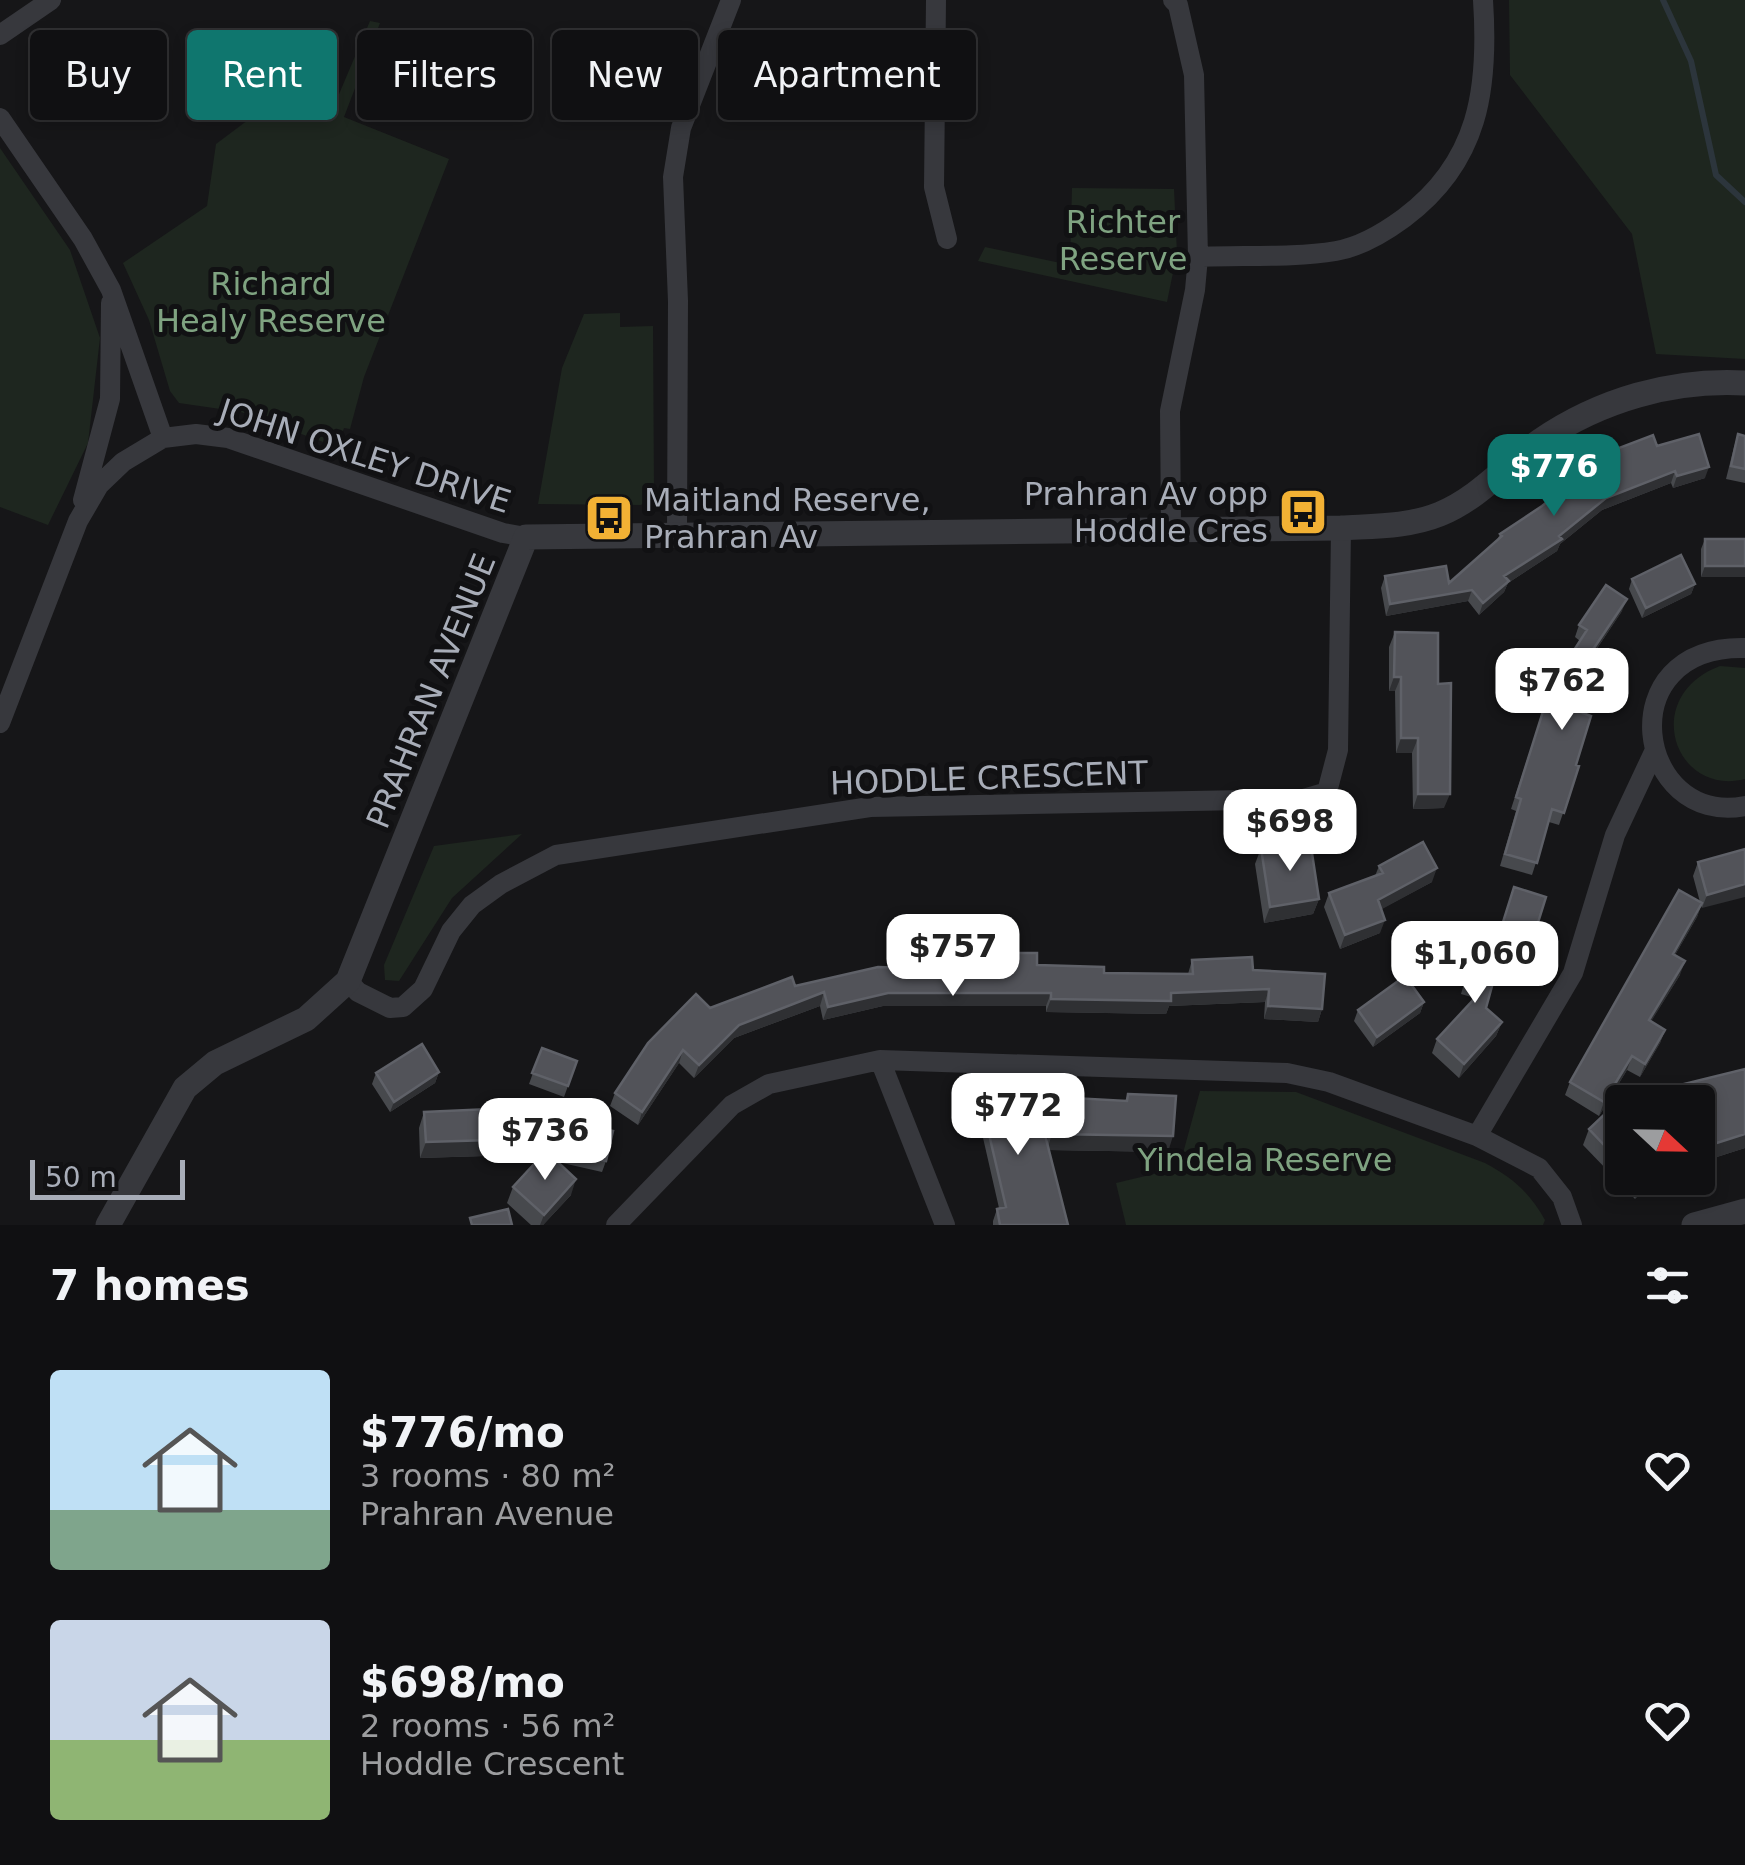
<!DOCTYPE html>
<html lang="en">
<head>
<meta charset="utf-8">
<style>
	:root { --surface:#101012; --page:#19191b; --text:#f1f3f6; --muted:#9c9d9f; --line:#303032; --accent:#0f766e }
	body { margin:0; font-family:"DejaVu Sans",sans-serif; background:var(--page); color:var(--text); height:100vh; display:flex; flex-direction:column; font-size:38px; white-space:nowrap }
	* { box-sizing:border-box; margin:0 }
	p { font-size:32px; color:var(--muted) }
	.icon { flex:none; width:55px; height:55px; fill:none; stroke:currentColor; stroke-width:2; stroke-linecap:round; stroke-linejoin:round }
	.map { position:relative; height:1225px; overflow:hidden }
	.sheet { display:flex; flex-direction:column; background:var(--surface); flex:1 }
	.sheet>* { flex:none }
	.banner { position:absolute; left:30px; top:30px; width:1000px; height:90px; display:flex; gap:20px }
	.needle { width:65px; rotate:112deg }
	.tools { position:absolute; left:1605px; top:1085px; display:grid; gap:20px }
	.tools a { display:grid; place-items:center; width:110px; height:110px; border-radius:10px; background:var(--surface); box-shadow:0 5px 15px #0003,0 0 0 2px var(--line); font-size:50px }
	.scale { position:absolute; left:30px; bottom:25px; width:155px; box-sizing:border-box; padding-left:10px; border:5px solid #a8adb8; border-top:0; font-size:28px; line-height:35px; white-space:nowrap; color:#a8adb8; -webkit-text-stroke:8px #111113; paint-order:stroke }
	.price { position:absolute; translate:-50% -85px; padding:0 22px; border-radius:20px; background:#fff; color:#222; font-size:32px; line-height:65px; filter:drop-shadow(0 2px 5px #0008) }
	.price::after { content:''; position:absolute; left:50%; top:60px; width:30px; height:22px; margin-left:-15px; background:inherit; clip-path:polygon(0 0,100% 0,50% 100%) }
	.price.selected { background:var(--accent); color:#fff }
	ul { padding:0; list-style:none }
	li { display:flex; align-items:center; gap:30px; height:250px; padding:0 50px }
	li span { display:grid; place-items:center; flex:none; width:280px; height:200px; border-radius:10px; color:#555 }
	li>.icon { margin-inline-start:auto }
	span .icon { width:120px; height:120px; fill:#fffc; stroke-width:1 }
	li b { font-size:42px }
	h2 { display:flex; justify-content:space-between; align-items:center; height:120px; padding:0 50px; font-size:42px }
	.pill { padding:0 35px; border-radius:10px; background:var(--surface); box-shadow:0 5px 15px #0003,0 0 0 2px var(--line); font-size:35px; line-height:90px }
	.pill.selected { background:var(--accent); color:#fff }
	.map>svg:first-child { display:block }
</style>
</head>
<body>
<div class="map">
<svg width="1745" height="1225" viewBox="0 0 1745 1225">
	<rect width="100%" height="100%" fill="#161618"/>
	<path fill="#1e261f" d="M1509 0H1745V359L1656 354 1632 234 1510 75Z
		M370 21 380 23 344 117 449 159 364 377 350 429 344 428 337 447 241 412 179 403 170 391 149 320 123 263 207 206 216 144 284 93 331 113Z
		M0 148 70 250 100 338 88 443 48 525 0 507Z
		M1072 188 1174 189 1177 253 1167 302 978 261 985 247 1070 265Z
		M620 313V327L653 326 654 493 641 505 538 504 562 368 584 314Z
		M1720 666 1745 668V779C1674 797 1640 696 1720 666Z
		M522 834 452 898 399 981 385 980 384 965 434 846Z
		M1200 1091 1296 1092 1485 1163C1513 1178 1529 1192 1545 1220L1543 1225H1126L1116 1183 1179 1168Z"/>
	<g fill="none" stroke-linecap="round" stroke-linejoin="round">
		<path stroke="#2c353c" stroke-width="6" d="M1663 0 1691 61 1716 175 1745 202"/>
		<path stroke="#37383d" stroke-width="20" d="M936 0 934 187 947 239
			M0 35 51 0
			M0 118 83 239 111 290 163 438
			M1198 257C1242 255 1293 258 1336 251 1359 247 1385 232 1404 218 1479 162 1489 89 1483 0
			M83 500 110 399 111 303
			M1171 529 1170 411 1195 290 1198 257 1194 75 1178 5 1173 0
			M677 534 678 301 673 177 681 128 731 0
			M1745 648C1607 645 1636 827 1745 806
			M0 723 78 521 99 485 123 462 163 438 196 434 228 438 503 533 526 537
			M348 981 358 992 390 1008 403 1007 423 989 451 931 472 905 501 884 556 855 870 807 1303 799 1327 792 1338 750 1341 528
			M880 1060 945 1225
			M1477 1136 1573 973 1615 835 1654 752
			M616 1225 732 1105 769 1084 880 1060 1287 1073 1329 1082 1477 1136 1539 1168 1562 1197 1572 1225"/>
		<path stroke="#37383d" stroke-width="25" d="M108 1225 185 1088 215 1063 306 1019 348 981 526 537 1341 528C1374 526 1408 527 1440 514 1479 498 1506 465 1540 441 1600 400 1672 379 1745 383
			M1694 1225 1745 1211"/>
	</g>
	<path fill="#47494d" d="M1738 434 1745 436V483L1726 479 1734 447Z
		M1657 446 1705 478 1673 488 1671 483 1602 510 1560 544 1557 551 1508 583 1504 592 1479 615 1468 601 1386 616 1381 588 1385 576 1449 583 1497 540 1500 534Z
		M1705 539H1745L1701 577V549Z
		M1632 579 1695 584 1691 594 1642 618 1629 589Z
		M1622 611 1594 653 1614 665 1610 677 1586 714 1576 765 1579 766 1559 825 1549 822 1532 875 1500 866 1516 811 1511 809 1551 686 1580 641 1575 637 1579 625Z
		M1395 632 1438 684 1444 808 1413 809 1412 753H1396L1395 691H1389V647Z
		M1261 848 1319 899 1313 914 1264 923 1255 864Z
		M1745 849 1702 908 1701 905 1697 917 1675 955 1680 975 1651 1021 1665 1030 1660 1043 1640 1077 1627 1070 1599 1116 1565 1095 1570 1082 1700 902 1693 876 1698 862Z
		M1379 866 1432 882 1381 909 1380 933 1340 949 1324 907 1329 893 1375 876Z
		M1514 887 1531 945 1527 956 1503 948 1486 1008 1502 1022 1496 1036 1459 1078 1432 1053 1437 1039 1475 998 1461 994 1473 953 1478 939 1496 944Z
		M970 953 1037 965 1104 973 1188 974 1192 960 1253 970 1322 1009 1318 1022 1264 1019 1265 1002 1169 1006 1166 1014 1046 1012V1006H883L823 1020 820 1006 734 1038 694 1078 679 1063 638 1125 610 1106 615 1093 710 1008 795 986 966 969Z
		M1424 1002 1420 1013 1373 1047 1354 1021 1358 1010Z
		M542 1048 577 1061 564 1097 529 1084Z
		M1745 1069V1148L1698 1163V1102H1652L1656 1091Z
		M439 1072 435 1083 390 1112 372 1084 376 1073Z
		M962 1090 1024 1132 1047 1143 1049 1113 1055 1097 1125 1101 1128 1094 1168 1152 1049 1150 1068 1225H993V1221L997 1209 999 1208 981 1129 964 1133 957 1101Z
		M424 1112 491 1140 485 1156 420 1158 419 1128Z
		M564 1120 606 1161 602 1172 558 1162 571 1195 543 1225H531L507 1203 513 1187 554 1158Z
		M1622 1125V1178H1655L1635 1199 1583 1145 1589 1129Z"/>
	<path fill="#2f3033" d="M1709 467 1705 478 1673 488 1677 476Z
		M1675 471 1671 483 1602 510 1560 544 1557 551 1508 583 1504 592 1479 615 1483 603 1504 576 1606 498Z
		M1705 566H1745V577H1701Z
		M1695 584 1691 594 1642 618 1646 608Z
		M1472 590 1468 601 1386 616 1390 604Z
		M1627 599 1622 611 1587 663 1592 651Z
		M1614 665 1610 677 1579 725 1583 713Z
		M1394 677H1401L1395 691H1389Z
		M1401 738H1418L1412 753H1396Z
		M1418 794H1450L1444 808 1413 809Z
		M1437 868 1432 882 1373 914 1378 900Z
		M1745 884V897L1702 908 1707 895Z
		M1319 899 1313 914 1264 923 1270 907Z
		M1702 903 1697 917 1668 967 1673 954Z
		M1385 920 1380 933 1340 949 1345 935Z
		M1685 961 1680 975 1644 1033 1649 1020Z
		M1269 989 1265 1002 1169 1006 1166 1014 1046 1012 1051 999Z
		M824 992 820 1006 734 1038 694 1078 699 1065 739 1025Z
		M888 993H1051L1046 1006H883L823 1020 828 1007Z
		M1424 1002 1420 1013 1373 1047 1377 1037Z
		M1268 1006 1322 1009 1318 1022 1264 1019Z
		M1502 1022 1496 1036 1459 1078 1464 1064Z
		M1665 1030 1660 1043 1640 1077 1645 1064Z
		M683 1050 679 1063 638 1125 642 1112Z
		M1632 1056 1627 1070 1599 1116 1604 1102Z
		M439 1072 435 1083 390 1112 394 1102Z
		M985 1117 981 1129 964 1133 968 1121Z
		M1052 1134 1173 1136 1168 1152 1047 1150Z
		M1745 1134V1148L1698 1163V1149Z
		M491 1140 485 1156 420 1158 426 1142Z
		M1646 1178H1655L1635 1199 1641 1183Z
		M576 1179 571 1195 543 1225H540L544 1215Z"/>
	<path fill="#525359" stroke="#5f6168" stroke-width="2.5" d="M1699 434 1709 467 1677 476 1675 471 1606 498 1559 536 1562 539 1504 576 1509 581 1483 603 1472 590 1390 604 1385 576 1446 566 1449 583 1502 536 1500 534 1542 506 1611 451 1653 435 1657 446Z
		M1738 434 1745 436V469L1731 466Z
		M1705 539H1745V566H1705Z
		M1681 555 1695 584 1646 608 1632 579Z
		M1606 585 1627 599 1592 651 1614 665 1583 713 1591 716 1576 765 1579 766 1564 813 1552 809 1537 863 1505 854 1521 799 1516 797 1551 686 1587 630 1579 625Z
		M1395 632 1438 633V684L1451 683 1450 794H1418V738H1401V677H1394Z
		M1310 840 1319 899 1270 907 1261 848Z
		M1423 842 1437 868 1378 900 1385 920 1345 935 1329 893 1383 873 1379 866Z
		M1745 849V884L1707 895 1698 862Z
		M1514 887 1546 897 1531 945 1499 935Z
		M1679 890 1702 903 1673 954 1685 961 1649 1020 1665 1030 1645 1064 1632 1056 1604 1102 1570 1082Z
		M1478 939 1503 946 1486 1008 1502 1022 1464 1064 1437 1039 1486 986 1466 980Z
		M970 953H1037V965L1104 967V973L1193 974 1192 960 1252 957 1253 970 1325 974 1322 1009 1268 1006 1269 989 1171 993V1001L1051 999V993H888L828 1007 824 992 739 1025 699 1065 683 1050 642 1112 615 1093 648 1043 696 994 710 1008 792 977 795 986 878 967 970 970Z
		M1405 976 1424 1002 1377 1037 1358 1010Z
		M422 1044 439 1072 394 1102 376 1073Z
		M542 1048 577 1061 568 1086 532 1073Z
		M1745 1069V1134L1698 1149V1102H1659L1656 1091Z
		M1013 1078 1024 1132 1043 1127 1068 1225H1000L997 1209 1006 1207 985 1117 968 1121 962 1090Z
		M1128 1094 1176 1096 1173 1136 1052 1134 1055 1097 1127 1101Z
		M490 1109 491 1140 426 1142 424 1112Z
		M1609 1110 1622 1125V1164L1589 1129Z
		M564 1120 613 1131 606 1161 557 1150Z
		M546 1151 576 1179 544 1215 513 1187Z
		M508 1209 512 1225H472L470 1218Z"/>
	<defs>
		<g id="bus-square" transform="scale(2.5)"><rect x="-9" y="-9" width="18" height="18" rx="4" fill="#f2b134" stroke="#111113"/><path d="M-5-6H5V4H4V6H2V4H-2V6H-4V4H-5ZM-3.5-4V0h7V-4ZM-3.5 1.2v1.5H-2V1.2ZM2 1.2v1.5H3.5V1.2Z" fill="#111"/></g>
	</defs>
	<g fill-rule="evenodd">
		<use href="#bus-square" x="1303" y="512"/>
		<use href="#bus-square" x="609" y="518"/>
	</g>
	<g text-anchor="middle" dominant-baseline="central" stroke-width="10" stroke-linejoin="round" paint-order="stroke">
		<g font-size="32" fill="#7fa381" stroke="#111113">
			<text x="1123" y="222">Richter<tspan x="1123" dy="37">Reserve</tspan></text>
			<text x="271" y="284">Richard<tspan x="271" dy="37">Healy Reserve</tspan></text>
			<text x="1265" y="1160">Yindela Reserve</text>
		</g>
		<g font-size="32" fill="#a8adb8" stroke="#111113">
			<text transform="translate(365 456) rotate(18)">JOHN OXLEY DRIVE</text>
			<text transform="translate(431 691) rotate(-68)">PRAHRAN AVENUE</text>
			<text transform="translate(989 778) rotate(-2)">HODDLE CRESCENT</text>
		</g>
		<g font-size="32" fill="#a8adb8" stroke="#111113" text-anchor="end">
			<text x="1268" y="494">Prahran Av opp<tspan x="1268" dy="37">Hoddle Cres</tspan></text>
			<text x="644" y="500" text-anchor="start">Maitland Reserve,<tspan x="644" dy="37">Prahran Av</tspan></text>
		</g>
	</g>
</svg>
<div class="tools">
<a><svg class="needle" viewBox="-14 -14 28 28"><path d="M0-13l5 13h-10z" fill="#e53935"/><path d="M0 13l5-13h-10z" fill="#9c9d9f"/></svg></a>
</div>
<div class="scale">50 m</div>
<b class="price selected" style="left:1554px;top:519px">$776</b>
<b class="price" style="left:1562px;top:733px">$762</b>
<b class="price" style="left:1290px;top:874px">$698</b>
<b class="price" style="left:953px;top:999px">$757</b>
<b class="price" style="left:1475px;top:1006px">$1,060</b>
<b class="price" style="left:1018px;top:1158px">$772</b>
<b class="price" style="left:545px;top:1183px">$736</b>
<div class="banner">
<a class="pill">Buy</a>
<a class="pill selected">Rent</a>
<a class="pill">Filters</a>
<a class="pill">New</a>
<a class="pill">Apartment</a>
</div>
</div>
<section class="sheet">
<h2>7 homes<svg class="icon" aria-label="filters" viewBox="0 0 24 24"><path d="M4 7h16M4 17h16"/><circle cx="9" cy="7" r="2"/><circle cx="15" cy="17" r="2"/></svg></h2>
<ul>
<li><span style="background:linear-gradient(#bfe0f5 70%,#7fa58c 0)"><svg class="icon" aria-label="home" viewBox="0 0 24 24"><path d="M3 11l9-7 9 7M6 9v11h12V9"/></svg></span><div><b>$776/mo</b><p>3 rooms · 80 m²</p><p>Prahran Avenue</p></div><svg class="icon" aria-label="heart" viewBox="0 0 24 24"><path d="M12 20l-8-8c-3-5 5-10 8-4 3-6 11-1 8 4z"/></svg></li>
<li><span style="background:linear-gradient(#c9d6e8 60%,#8fb573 0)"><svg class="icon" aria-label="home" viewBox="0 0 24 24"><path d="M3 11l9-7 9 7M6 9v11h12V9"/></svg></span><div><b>$698/mo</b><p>2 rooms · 56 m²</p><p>Hoddle Crescent</p></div><svg class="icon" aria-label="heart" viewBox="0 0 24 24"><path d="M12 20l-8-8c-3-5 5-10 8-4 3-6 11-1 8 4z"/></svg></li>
</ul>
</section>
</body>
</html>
